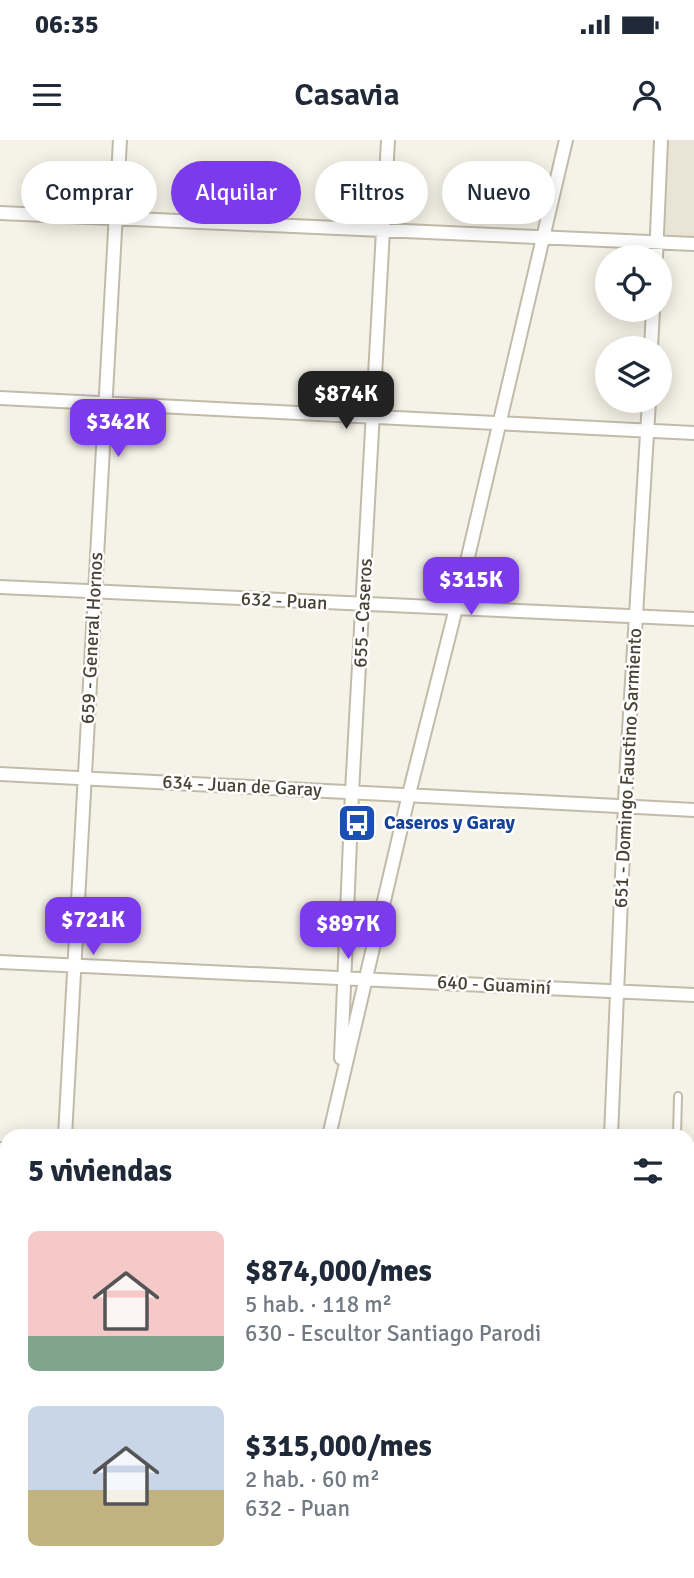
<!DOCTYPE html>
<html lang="es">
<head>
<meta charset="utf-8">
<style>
	:root { --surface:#fff; --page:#f6f6f7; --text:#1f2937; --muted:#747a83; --accent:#7c3aed }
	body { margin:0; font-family:Signika,sans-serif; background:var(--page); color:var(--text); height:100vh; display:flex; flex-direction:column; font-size:26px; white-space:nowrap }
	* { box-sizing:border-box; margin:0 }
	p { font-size:23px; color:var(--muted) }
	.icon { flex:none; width:38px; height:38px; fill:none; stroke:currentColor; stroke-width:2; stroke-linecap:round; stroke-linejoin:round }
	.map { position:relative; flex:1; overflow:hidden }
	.side { position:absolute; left:0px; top:989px; width:695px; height:450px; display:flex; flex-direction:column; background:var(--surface); border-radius:21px 21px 0 0; box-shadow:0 4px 18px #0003 }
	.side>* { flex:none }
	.guide { position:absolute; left:21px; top:21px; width:653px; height:63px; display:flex; gap:14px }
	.tools { position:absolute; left:595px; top:105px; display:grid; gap:14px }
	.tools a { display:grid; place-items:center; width:77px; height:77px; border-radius:50%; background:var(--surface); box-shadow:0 4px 18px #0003; font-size:35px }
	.price { position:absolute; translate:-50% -60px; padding:0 16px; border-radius:14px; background:var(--accent); color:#fff; font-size:23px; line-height:46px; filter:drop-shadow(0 2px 4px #0008) }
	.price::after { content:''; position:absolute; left:50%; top:42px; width:21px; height:16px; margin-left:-10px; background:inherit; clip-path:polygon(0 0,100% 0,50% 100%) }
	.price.selected { background:#222; color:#fff }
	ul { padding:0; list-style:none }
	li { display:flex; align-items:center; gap:21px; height:175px; padding:0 28px }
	li span { display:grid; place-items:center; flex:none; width:196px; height:140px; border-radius:10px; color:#555 }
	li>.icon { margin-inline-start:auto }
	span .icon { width:84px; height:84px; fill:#fffc; stroke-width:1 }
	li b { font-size:30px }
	h2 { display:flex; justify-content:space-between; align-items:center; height:84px; padding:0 28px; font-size:30px }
	.tag { padding:0 24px; border-radius:32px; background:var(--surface); box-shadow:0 4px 18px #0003; font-size:24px; line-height:63px }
	.tag.selected { background:var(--accent); color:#fff }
	.status { display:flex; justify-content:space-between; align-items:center; height:49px; padding:0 35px; background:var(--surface); direction:ltr }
	.status svg { height:19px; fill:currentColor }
	header { display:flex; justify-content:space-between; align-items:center; height:91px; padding:0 28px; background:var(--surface); font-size:32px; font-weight:600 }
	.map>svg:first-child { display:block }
</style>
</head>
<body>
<div class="status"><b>06:35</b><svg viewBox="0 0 49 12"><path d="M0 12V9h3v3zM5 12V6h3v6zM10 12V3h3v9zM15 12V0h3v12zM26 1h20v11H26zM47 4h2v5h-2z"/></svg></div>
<header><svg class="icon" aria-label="menu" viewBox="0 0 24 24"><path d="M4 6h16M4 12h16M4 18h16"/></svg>Casavia<svg class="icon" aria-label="person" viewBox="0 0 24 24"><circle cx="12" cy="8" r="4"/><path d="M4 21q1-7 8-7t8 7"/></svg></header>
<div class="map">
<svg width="694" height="1438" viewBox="0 0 694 1438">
	<rect width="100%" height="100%" fill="#f5f2e7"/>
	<path fill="#e9e4d5" d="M665 0H694V99L674 98 663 93Z"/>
	<path fill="#caecad" d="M688 1247H694V1411L688 1410Z"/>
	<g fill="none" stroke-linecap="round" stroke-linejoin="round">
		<g stroke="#c1bba9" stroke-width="10">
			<path id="service" d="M677 996 678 956"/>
		</g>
		<g stroke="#c1bba9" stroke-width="16">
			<path id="minor" d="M0 73 694 104
				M656 117 661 0
				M651 208 653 170
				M0 258 694 293
				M0 447 694 479
				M0 634 694 670
				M0 822 694 855
				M341 918 352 652 388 0
				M65 996 120 0
				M329 996 409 654 456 468 566 0
				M611 996 626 640 649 261
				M0 1009H7
				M688 1043H694
				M0 1197 7 1198
				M688 1233 694 1234
				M0 1385H7
				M688 1419H694
				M43 1438V1432
				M224 1438 225 1432
				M323 1438V1432
				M589 1438V1432"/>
		</g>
		<path stroke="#c4b899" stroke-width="2" stroke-dasharray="3.5 3.5" stroke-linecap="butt" d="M688 1325 694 1326
			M688 1370H694"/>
		<use href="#service" stroke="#fff" stroke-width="6"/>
		<use href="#minor" stroke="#fff" stroke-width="12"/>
	</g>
	<defs>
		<g id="bus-square" transform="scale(2.0125)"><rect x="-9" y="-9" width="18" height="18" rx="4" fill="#1a4fb4" stroke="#fff"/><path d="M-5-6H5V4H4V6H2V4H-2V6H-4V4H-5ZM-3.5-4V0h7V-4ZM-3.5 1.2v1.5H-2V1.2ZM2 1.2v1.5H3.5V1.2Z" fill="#fff"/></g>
	</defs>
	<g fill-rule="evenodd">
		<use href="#bus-square" x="357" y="683"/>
	</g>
	<g text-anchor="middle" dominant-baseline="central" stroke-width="5" stroke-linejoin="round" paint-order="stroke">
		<g font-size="19" fill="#484335" stroke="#fff">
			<text transform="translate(284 461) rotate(3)">632 - Puan</text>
			<text transform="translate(363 473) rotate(-87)">655 - Caseros</text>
			<text transform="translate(92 498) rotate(-87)">659 - General Hornos</text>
			<text transform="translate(628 628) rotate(-87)">651 - Domingo Faustino Sarmiento</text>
			<text transform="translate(242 646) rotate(3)">634 - Juan de Garay</text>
			<text transform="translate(494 845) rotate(3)">640 - Guaminí</text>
		</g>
		<g font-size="19" font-weight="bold" fill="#164399" stroke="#fff" text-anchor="start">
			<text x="384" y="683">Caseros y Garay</text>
		</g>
	</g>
</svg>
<div class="tools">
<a><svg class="icon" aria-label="locate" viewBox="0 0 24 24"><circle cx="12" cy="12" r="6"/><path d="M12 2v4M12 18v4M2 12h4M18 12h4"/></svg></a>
<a><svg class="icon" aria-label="layers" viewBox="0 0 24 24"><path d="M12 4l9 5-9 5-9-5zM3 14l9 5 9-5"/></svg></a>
</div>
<b class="price selected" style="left:346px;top:291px">$874K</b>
<b class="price" style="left:118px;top:319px">$342K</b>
<b class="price" style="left:471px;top:477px">$315K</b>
<b class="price" style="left:93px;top:817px">$721K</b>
<b class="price" style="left:348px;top:821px">$897K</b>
<div class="guide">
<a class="tag">Comprar</a>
<a class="tag selected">Alquilar</a>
<a class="tag">Filtros</a>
<a class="tag">Nuevo</a>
</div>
<section class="side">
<h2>5 viviendas<svg class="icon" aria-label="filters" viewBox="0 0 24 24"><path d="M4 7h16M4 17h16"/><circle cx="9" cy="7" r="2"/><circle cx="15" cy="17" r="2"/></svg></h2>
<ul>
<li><span style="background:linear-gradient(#f6c9c9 75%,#7fa58c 0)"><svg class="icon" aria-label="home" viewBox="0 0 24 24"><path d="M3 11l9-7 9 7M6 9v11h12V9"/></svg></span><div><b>$874,000/mes</b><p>5 hab. · 118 m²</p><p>630 - Escultor Santiago Parodi</p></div></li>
<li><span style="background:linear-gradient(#c9d6e8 60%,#c2b280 0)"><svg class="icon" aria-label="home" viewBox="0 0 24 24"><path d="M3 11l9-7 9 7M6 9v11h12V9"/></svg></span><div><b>$315,000/mes</b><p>2 hab. · 60 m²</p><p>632 - Puan</p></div></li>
</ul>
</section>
</div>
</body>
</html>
